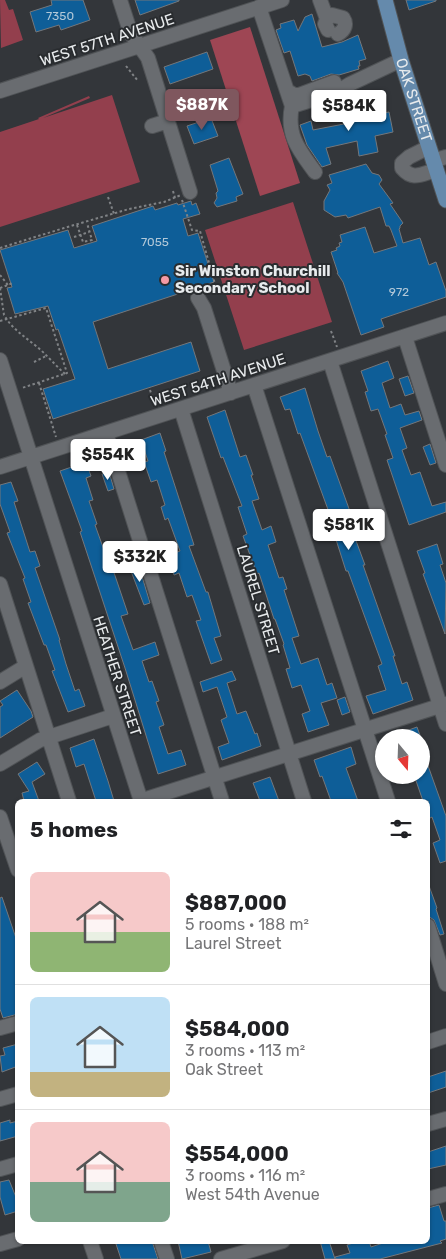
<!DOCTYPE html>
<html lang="en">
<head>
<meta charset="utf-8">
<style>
	:root { --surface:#fff; --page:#f6f6f6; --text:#202124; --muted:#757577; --line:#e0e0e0; --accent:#7f575e }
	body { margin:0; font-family:Rubik,sans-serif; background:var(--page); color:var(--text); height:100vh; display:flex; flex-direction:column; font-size:19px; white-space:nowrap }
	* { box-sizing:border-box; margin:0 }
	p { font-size:16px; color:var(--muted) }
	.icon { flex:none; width:28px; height:28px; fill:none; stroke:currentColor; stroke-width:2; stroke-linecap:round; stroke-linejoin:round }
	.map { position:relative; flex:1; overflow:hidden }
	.sheet { position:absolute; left:15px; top:799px; width:415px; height:445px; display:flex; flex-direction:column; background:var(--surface); border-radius:8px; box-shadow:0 1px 4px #0004 }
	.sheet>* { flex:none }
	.needle { width:32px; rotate:161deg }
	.buttons { position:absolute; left:375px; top:729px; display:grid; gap:10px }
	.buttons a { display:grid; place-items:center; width:55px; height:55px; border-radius:50%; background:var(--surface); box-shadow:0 1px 4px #0004; font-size:25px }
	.price { position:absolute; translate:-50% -42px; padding:0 11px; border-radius:5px; background:#fff; color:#222; font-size:16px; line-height:32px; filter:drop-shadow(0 1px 2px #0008) }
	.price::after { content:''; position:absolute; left:50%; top:30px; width:15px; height:11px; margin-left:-8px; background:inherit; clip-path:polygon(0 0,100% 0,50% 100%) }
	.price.on { background:var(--accent); color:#fff }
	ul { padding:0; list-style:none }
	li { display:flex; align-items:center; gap:15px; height:125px; padding:0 15px }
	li+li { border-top:1px solid var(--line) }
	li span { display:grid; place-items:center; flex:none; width:140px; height:100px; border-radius:8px; color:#555 }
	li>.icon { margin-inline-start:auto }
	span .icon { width:60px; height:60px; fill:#fffc; stroke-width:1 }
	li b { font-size:21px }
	h2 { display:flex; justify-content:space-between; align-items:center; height:60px; padding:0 15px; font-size:21px }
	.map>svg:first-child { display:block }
</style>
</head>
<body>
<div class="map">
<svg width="446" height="1259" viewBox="0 0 446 1259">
	<rect width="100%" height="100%" fill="#33363a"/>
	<path fill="#933f4d" d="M0 0H5L9 10 13 9 23 40 1 48Z
		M112 95 140 182 0 227V132L39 119 38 118 89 96 90 98 43 118Z
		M293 202 332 322 244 350 205 230Z"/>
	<path fill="#9e4654" d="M250 27 300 183 260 196 210 40Z"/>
	<path fill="#0e5e98" stroke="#74777b" d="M51 0H83L90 20 61 30 59 25 36 32 30 12 52 5Z
		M135 0H179V1L140 15Z
		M406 0H436V1L409 10Z
		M312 14 322 47 342 42 358 35 366 59 359 61 360 66H358L359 69 339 75 331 74 312 81 310 76 305 74 298 76 290 51 284 53 276 30 281 28 280 24 294 20 298 31 305 17Z
		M207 52 213 69 170 84 164 67Z
		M367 96 371 115 389 112 393 132 375 136 378 152 359 156 357 141 326 148 331 164 322 167 307 145 300 125 311 121 313 130 349 123V122L353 121 347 100Z
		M211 118 218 136 194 144 187 126Z
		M229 158 243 194 236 197 237 201 217 207 214 203 217 198 216 193 218 191 210 165Z
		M366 164 372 173 379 175 382 180 379 184 393 203 390 204 403 223 400 226V228L399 229 403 243 420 238 429 265 436 262 446 291V297L381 319 384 327 361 335 343 282 337 273H338L331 252 337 250 336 248 340 246 339 243 342 242 340 235 365 227 374 253 397 246 391 230 389 226H386L380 207 348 218 346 215 335 217 324 210V201L330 190 327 185 332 183 329 175Z
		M191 201 192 205 196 203 200 214 183 219 188 236 198 233 214 282 93 322 108 369 191 342 200 371 53 419 43 389 75 379 58 329 56 330 48 306 15 314 7 288 12 287 0 250 68 230 74 248 97 241 92 226 153 206 155 210 177 203 178 205Z
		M388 361 394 378 382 383 390 408 401 404 405 415 419 411 422 420 400 428 407 448 402 450 411 475 420 472 432 506 446 502V512L409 525 387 460 393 458 385 435 387 434 378 409 371 411 365 392 368 391 361 371Z
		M408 376 414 393 405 396 399 379Z
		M305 388 318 431 327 457 330 456 352 517 348 519 365 565H363L395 656H393L402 684 407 682 413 700 373 714 366 696 386 690 378 666 382 664 348 571H346L332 527 334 526 300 433 298 434 290 409 285 410 280 397Z
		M225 410 240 457 246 455 253 475H251L259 499 252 501 262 530 271 526 276 542 268 545 279 578 283 577 287 589 284 590 299 636 292 638 301 664 318 658 327 685 332 683 337 698 321 703 329 725 308 732 302 714 310 711 301 685 292 688 286 669 290 668 283 645 284 644 275 619H274L259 573 257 574 243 536 247 534 238 507 242 506 223 457 221 458 207 417Z
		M160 433 166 451 164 452 194 545 189 546 206 592H208L221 636 214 638 222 660 211 664 196 621 201 620 192 595 187 597 179 573 174 575 167 556 180 551 168 518 165 520 161 507 165 505 157 480 151 482 144 462 148 461 141 440Z
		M430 444 436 463 430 465 423 447Z
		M86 462 91 476 86 478 93 500 89 501 97 524 95 525 104 550 106 549 128 614 121 616 133 650 155 642 159 655 142 661 149 682 152 681 159 701 156 702 164 725 159 727 168 754 181 750 186 765 158 774 125 668 80 532 82 531 60 471Z
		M109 472 114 489 108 491 102 474Z
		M11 482 18 501 14 502 30 552 35 551 40 566 35 568 60 640H59L66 664 75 691 79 689 85 706 68 712 52 671 55 670 46 645H44L28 603 31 602 23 579 25 578 7 533 10 532 0 504V485Z
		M437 544 443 564 440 565 446 583 445 634 423 574 425 573 417 551Z
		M138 563 150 603 144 605 129 566Z
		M232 671 236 680 227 683 237 714 246 711 255 734 257 733 261 746 222 760 218 747 229 743 221 720 227 717 217 687 203 692 200 682Z
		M17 690 31 711 33 717 0 738V707L3 705 0 701Z
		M345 697 350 712 342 715 337 700Z
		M417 727 421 738H392V736Z
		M94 739 108 781 114 801H96L84 764 76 767 70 748Z
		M421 746 446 816V861L440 863 433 843 440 840 432 817 428 819V801H423L414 775H421Z
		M351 747 356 764 346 768 358 801H331L322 776 320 777 314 760Z
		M37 762 45 774 32 782 39 801H24L22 793 29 791 18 774Z
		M270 777 279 801H260L253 783Z
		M428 883 437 908 436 909 444 934 440 935 434 920 428 916Z
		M2 897 18 944V1014L3 1018 0 1009V898Z
		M18 1044V1066L2 1072 0 1056 5 1055 3 1048Z
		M446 1071V1087L428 1093V1077Z
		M10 1120V1123L18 1121V1136L0 1141V1123Z
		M446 1146V1165L428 1169V1152Z
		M9 1180 18 1202V1211L5 1215 0 1197V1182Z
		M439 1205 444 1221H446V1239L440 1241 442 1243 380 1259H336L335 1257 350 1253 347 1245 359 1241H369L371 1247 389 1241H428V1208Z
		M115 1241H152L158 1259H121Z
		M178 1241H208L211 1252 182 1259Z
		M320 1241H329L335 1259H325Z"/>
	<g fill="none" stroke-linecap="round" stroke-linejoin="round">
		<g stroke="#505356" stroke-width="16">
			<path id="minor" d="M120 0 131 34 148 58 190 192
				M320 0 327 19
				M259 7 292 106 337 92 350 84 401 60
				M328 30 325 24 327 19 332 15 343 18C347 24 345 30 338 34
				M0 91 282 0
				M291 93 293 95H299L334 82
				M292 106C286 135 299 150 315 172
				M152 126 168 121
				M429 147 409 157 402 163V168C413 181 421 174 436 170
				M433 161 446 157
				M198 298 204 308 231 393
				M405 337 446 465
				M0 360 141 801
				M330 361 446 724
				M254 385 388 801
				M181 409 304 801
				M106 433 222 801
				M0 467 446 323
				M0 584 69 801
				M0 682 26 666
				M0 764 40 740 113 716
				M140 801 446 704
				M0 817 18 870
				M428 926 446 984
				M0 1028 18 1023
				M428 1042 446 1036
				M0 1099 18 1094
				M428 1124 446 1119
				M0 1169 18 1164
				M428 1199 446 1194
				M90 1241 96 1259
				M161 1241 167 1259
				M0 1244 18 1239
				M221 1259 283 1241"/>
		</g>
		<g stroke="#505356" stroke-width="17">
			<g id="major">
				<path id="s1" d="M385 0 401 60 446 200"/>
			</g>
		</g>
		<path stroke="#808386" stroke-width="2" stroke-dasharray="2.5 2.5" stroke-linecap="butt" d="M126 66 138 81
			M173 191 175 198
			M108 197 114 214
			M182 200 192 230 200 231 215 284 203 289
			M77 225 83 242 92 240 87 223
			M74 237 89 232
			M0 248 64 228 129 209 164 202 181 195
			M0 275 8 285
			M0 288 4 315C12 329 24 336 36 346 46 354 55 365 65 374
			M0 288 13 283
			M0 321 46 308 67 373 22 388
			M331 331 337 347
			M34 362 46 356
			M39 383 56 437
			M150 390 155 405"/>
		<use href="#minor" stroke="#696c70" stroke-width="14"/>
		<use href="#major" stroke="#658aac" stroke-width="15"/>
	</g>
	<circle fill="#f49aa5" stroke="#292c2f" stroke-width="2" cx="165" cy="280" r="5"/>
	<g text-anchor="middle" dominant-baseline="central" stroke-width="4" stroke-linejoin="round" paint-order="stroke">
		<g font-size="12" fill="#b2c8d8">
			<text x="60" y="16">7350</text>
			<text x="155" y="242">7055</text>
			<text x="399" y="292">972</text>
		</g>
		<g font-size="15" fill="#e8ebed" stroke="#292c2f">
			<text transform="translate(107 40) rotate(-18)">WEST 57TH AVENUE</text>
			<text stroke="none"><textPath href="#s1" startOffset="104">OAK STREET</textPath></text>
			<text transform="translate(218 380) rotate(-18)">WEST 54TH AVENUE</text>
			<text transform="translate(258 600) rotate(73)">LAUREL STREET</text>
			<text transform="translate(117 676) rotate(72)">HEATHER STREET</text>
		</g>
		<g font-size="15" font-weight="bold" fill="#e8ebed" stroke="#292c2f" text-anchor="start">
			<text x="175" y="271">Sir Winston Churchill<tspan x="175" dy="17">Secondary School</tspan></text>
		</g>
	</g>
</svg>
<div class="buttons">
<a><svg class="needle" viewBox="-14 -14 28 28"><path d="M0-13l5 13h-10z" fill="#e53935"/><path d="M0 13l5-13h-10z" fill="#757577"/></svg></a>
</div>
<b class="price on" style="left:202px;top:131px">$887K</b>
<b class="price" style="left:349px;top:132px">$584K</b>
<b class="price" style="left:108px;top:481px">$554K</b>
<b class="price" style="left:349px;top:551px">$581K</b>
<b class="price" style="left:140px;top:583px">$332K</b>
<section class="sheet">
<h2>5 homes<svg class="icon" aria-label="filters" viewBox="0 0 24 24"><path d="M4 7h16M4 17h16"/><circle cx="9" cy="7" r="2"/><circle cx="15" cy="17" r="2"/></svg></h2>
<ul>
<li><span style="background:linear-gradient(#f6c9c9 60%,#8fb573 0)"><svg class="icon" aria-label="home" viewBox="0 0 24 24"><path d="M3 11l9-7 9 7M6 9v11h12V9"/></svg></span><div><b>$887,000</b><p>5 rooms · 188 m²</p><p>Laurel Street</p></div></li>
<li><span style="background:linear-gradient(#bfe0f5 75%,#c2b280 0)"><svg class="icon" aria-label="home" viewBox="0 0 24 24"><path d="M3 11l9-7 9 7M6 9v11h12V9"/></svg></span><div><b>$584,000</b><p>3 rooms · 113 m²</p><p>Oak Street</p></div></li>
<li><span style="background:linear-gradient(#f6c9c9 60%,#7fa58c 0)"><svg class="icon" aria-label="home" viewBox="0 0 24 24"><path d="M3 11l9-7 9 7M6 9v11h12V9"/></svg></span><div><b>$554,000</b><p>3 rooms · 116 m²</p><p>West 54th Avenue</p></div></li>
</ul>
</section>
</div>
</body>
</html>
